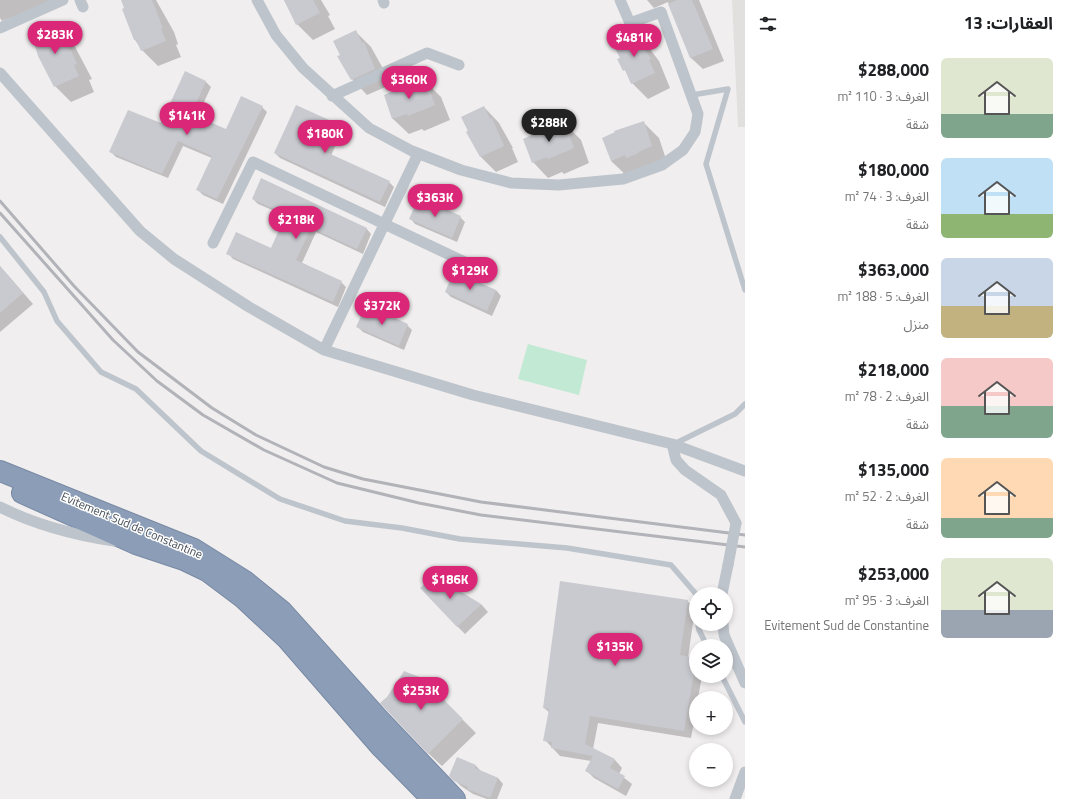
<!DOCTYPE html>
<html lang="ar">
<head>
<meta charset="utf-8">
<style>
	:root { --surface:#fff; --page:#f6f6f6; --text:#202124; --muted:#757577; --accent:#db2777 }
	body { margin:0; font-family:"Titillium Web","Noto Sans Arabic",sans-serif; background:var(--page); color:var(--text); direction:rtl; height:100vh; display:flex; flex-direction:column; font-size:15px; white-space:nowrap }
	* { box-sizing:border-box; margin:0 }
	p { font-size:13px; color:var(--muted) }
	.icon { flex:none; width:22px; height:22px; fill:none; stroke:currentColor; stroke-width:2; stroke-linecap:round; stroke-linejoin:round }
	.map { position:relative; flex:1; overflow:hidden; direction:ltr }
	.drawer { display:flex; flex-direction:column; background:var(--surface); width:320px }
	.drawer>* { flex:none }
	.fabs { position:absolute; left:689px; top:587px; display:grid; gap:8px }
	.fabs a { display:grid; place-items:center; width:44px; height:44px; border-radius:50%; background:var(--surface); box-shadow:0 2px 6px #0003; font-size:20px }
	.price { position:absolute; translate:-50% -34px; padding:0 9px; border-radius:14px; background:var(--accent); color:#fff; font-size:13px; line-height:26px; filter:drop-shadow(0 1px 2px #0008) }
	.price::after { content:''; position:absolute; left:50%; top:24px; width:12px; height:9px; margin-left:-6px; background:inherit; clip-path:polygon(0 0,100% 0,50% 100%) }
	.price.current { background:#222; color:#fff }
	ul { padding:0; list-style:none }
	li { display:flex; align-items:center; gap:12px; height:100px; padding:0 12px }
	li span { display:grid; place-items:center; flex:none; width:112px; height:80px; border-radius:6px; color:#555 }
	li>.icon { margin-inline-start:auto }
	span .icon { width:48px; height:48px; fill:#fffc; stroke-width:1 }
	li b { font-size:17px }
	h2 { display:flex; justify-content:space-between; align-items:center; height:48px; padding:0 12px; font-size:17px }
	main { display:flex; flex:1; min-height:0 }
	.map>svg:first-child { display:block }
</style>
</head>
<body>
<main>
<section class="drawer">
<h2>العقارات: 13<svg class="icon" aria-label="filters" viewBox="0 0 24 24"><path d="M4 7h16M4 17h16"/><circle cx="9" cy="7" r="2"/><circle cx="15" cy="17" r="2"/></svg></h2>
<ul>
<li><span style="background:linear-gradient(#dfe7d0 70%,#7fa58c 0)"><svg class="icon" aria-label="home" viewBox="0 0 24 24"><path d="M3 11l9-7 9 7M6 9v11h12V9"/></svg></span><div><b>$288,000</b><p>الغرف: 3 · 110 m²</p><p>شقة</p></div></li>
<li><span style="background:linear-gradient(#bfe0f5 70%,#8fb573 0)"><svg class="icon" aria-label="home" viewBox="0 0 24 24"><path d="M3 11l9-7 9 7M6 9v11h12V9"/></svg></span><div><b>$180,000</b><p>الغرف: 3 · 74 m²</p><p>شقة</p></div></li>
<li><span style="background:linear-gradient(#c9d6e8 60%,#c2b280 0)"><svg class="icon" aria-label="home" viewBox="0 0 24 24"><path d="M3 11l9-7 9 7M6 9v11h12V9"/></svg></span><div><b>$363,000</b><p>الغرف: 5 · 188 m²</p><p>منزل</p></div></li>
<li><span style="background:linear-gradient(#f6c9c9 60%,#7fa58c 0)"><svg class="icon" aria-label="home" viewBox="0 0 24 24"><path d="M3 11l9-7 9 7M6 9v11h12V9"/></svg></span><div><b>$218,000</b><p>الغرف: 2 · 78 m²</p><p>شقة</p></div></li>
<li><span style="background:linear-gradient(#ffd9b3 75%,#7fa58c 0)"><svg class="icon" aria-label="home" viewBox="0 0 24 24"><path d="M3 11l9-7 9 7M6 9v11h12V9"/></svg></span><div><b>$135,000</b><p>الغرف: 2 · 52 m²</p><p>شقة</p></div></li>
<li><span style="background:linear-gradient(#dfe7d0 65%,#9aa5b1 0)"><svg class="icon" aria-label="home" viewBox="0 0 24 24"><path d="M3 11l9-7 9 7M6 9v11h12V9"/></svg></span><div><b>$253,000</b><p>الغرف: 3 · 95 m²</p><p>Evitement Sud de Constantine</p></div></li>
</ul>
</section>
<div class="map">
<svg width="745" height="799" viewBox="0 0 745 799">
	<rect width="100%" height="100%" fill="#f0eeee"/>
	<path fill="#e1e0df" d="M732 0H745V127H738Z"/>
	<path fill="#c1e9d4" d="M528 344 587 360 579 395 518 379Z"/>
	<path fill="#0003" d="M0 0H55L2 21 0 18Z
		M122 0H156L174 32 178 44 176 45 181 57 158 66 142 50 135 40Z
		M284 0H321L330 15 328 16 335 29 313 40 297 24Z
		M647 0H699L724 61 703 69 691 58 668 2 654 8Z
		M55 23 71 39 92 79 89 80 94 92 71 102 55 86Z
		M355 31 371 47 385 72H384L390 85 367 95 352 79 341 55Z
		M635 34 650 49 659 61 670 88 648 99 632 83 619 59 621 58Z
		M185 73 206 82 211 87 197 117 226 131 262 107 267 112 223 204 203 195 198 190 212 158 183 146 168 178 116 157 111 152 162 124Z
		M425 81 441 97 450 120 424 131 422 129 409 134 393 119 385 96Z
		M484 107 499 123 513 148H512L518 162 496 172 481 157 467 132Z
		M644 123 659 138 667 162 627 176 611 161Z
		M565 124 581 140 589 163 564 174 562 172 548 178 533 162 552 129Z
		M337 125 342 130 331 156 389 182 394 187 385 207 280 158 275 153Z
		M253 199 366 228 371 234 363 254 316 232 302 263 341 282 346 287 338 307 233 259 228 253 271 249 286 216 258 204Z
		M460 217 465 222 457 242 415 224 410 218Z
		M0 266 33 304 0 332Z
		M496 290 501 296 492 316 451 297 446 292Z
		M407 325 412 330 404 350 363 332 357 326Z
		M687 601 695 608 688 658 696 659V676H702L698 698H696V711L691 738 598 723 593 749 615 760 622 768 619 774 632 784 626 796 594 778 586 770 591 761 560 756 545 740 550 713 544 708Z
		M481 604 488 612 465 634 457 626Z
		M462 719 476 733 442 766 428 753Z
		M457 758 476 766 481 771 498 778 503 784 497 799H487L473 794 461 786 450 776Z"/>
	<path fill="#c9cad0" d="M121 0H152L163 28 161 29 166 41 141 51 136 40H134L122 9 124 8Z
		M284 0H313L320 13 296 25Z
		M677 0H692L713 49 690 58 668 4Z
		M56 22 70 51 71 50 77 64 74 65 79 76 54 87 38 56 31 33Z
		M356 30 362 43 364 42 375 69 351 80 337 56 340 55 333 41Z
		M635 33 651 59 649 60 655 73 631 84 625 70 623 71 617 59 620 58 612 43Z
		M185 71 206 81 191 114 226 129 241 96 263 106 217 199 196 190 212 156 178 141 162 174 109 152 128 110 161 123Z
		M426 80 435 105 408 116 407 114 392 119 384 95 411 83 412 85Z
		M296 105 338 124 326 152 390 181 380 202 274 153Z
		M484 106 490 119 492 118 504 146 480 157 466 132 468 131 461 117Z
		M644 121 652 146 638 152 639 153 626 158 625 155 611 161 602 138 615 132 614 131Z
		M565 123 574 148 548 159 547 157 532 163 523 139 551 126 552 128Z
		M261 178 367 228 357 249 311 228 296 260 342 281 333 302 226 254 236 232 271 248 286 214 252 199Z
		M419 197 461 216 452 238 409 219Z
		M0 266 23 293 0 313Z
		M454 271 496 290 487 311 445 292Z
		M366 305 408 324 399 346 356 327Z
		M434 575 481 604 457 627 420 588Z
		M560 581 688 600 680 655 696 658V661L684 731 590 716 585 744 615 759 610 768 625 776 618 789 585 771 593 756 551 748 552 742 543 741 549 709 543 708Z
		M404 671 422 678 463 719 428 754 380 703 387 697Z
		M457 757 476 765 475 768 498 778 490 798 467 789 468 787 454 781 449 776Z"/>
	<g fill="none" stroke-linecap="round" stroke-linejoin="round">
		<g stroke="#7788a3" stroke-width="22">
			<path id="highway" d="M0 471 194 549 245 581 282 611 379 719 455 799
				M22 493 136 544 184 560 207 571 243 598 287 639 380 746 432 799"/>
		</g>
		<path stroke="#bec4cb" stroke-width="5.5" d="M692 95 728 89 706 164 745 290
			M0 237 44 292 57 321 101 372 136 389 201 451 280 499 345 521 402 528 460 539 567 548 671 565 696 594
			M674 444 735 414 745 404
			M698 624 699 630 707 646
			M722 676 745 722"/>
		<path stroke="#bec4cb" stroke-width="11" d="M80 0 83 7
			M257 0 276 35 303 68 369 128 412 151 461 170 511 183 559 185 623 179 662 165 683 150 695 132 698 114 661 12 630 23 620 0
			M383 0 384 3
			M0 28 63 0
			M0 73 140 231 174 259 249 307 324 350 473 395 672 444 745 471
			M332 96 427 53 459 65
			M213 243 253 162 469 264
			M324 350 418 154
			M672 444 676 460 685 470 721 495 736 523
			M0 507C36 525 74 535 114 541
			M722 594 728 565
			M723 624 724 635 745 683
			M735 799 745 772"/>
		<use href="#highway" stroke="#8b9db7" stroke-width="20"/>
		<path stroke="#b1b3b8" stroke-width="3" d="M0 201 74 286 138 352 212 408 256 435 324 467 363 479 481 502 745 535
			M0 213 113 340 157 381 203 415 264 450 337 483 419 503 481 515 745 547"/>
		<path stroke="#bec4cb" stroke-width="11" d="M728 565 736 523"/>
	</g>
	<g text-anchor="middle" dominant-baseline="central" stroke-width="3" stroke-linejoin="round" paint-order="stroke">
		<g font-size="12" fill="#485059" stroke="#fff">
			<text transform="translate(132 525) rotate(23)">Evitement Sud de Constantine</text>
		</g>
	</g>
</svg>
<div class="fabs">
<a><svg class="icon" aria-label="locate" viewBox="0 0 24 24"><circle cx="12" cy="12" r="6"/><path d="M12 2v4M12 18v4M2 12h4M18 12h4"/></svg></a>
<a><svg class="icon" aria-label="layers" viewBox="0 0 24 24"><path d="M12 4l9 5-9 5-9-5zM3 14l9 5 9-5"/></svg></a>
<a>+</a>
<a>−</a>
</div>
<b class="price" style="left:55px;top:55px">$283K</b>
<b class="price" style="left:634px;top:58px">$481K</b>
<b class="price" style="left:409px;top:100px">$360K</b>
<b class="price" style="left:187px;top:136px">$141K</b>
<b class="price current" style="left:549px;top:143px">$288K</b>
<b class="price" style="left:325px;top:154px">$180K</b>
<b class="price" style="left:435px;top:218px">$363K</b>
<b class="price" style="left:296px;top:240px">$218K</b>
<b class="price" style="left:470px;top:291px">$129K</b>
<b class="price" style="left:382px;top:326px">$372K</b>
<b class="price" style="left:450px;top:600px">$186K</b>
<b class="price" style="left:615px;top:667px">$135K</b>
<b class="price" style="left:421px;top:711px">$253K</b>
</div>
</main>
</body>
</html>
